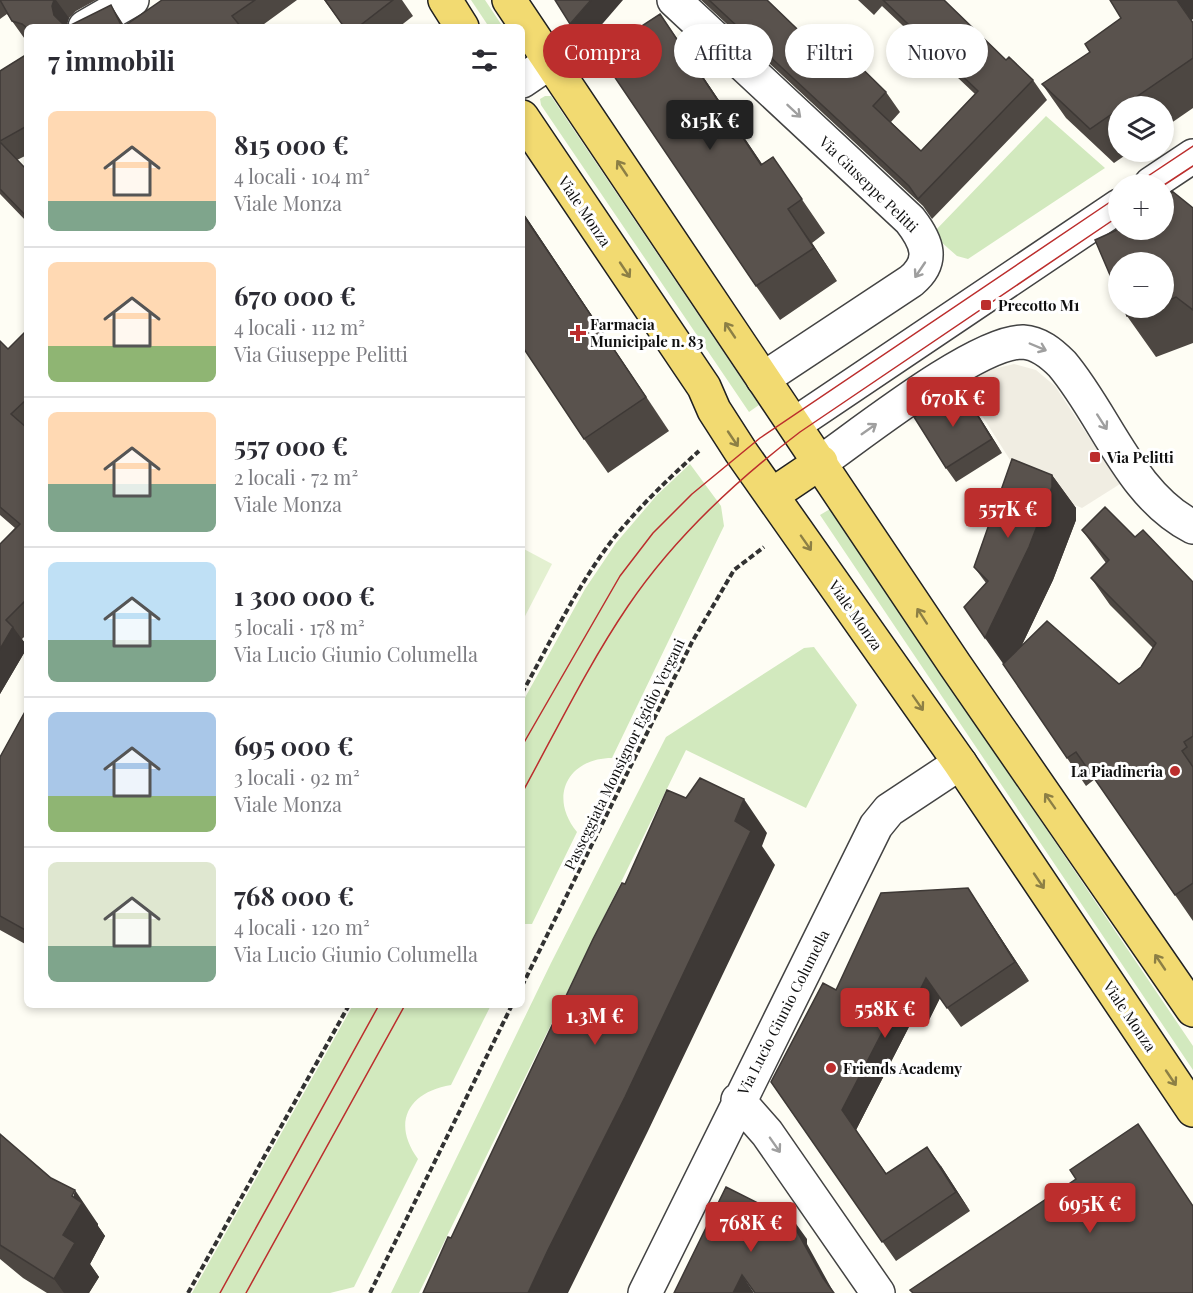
<!DOCTYPE html>
<html lang="it">
<head>
<meta charset="utf-8">
<style>
	:root { --surface:#fff; --page:#f7f7f7; --text:#2b2b33; --muted:#7c7c81; --line:#e1e1e2; --accent:#bc2e2d }
	body { margin:0; font-family:"Playfair Display",serif; background:var(--page); color:var(--text); height:100vh; display:flex; flex-direction:column; font-size:22px; white-space:nowrap }
	* { box-sizing:border-box; margin:0 }
	p { font-size:20px; color:var(--muted) }
	.icon { flex:none; width:33px; height:33px; fill:none; stroke:currentColor; stroke-width:2; stroke-linecap:round; stroke-linejoin:round }
	.map { position:relative; flex:1; overflow:hidden }
	.panel { position:absolute; left:24px; top:24px; width:501px; height:984px; display:flex; flex-direction:column; background:var(--surface); border-radius:9px; box-shadow:0 3px 9px #0003 }
	.panel>* { flex:none }
	.guide { position:absolute; left:543px; top:24px; width:560px; height:54px; display:flex; gap:12px }
	.controls { position:absolute; left:1108px; top:96px; display:grid; gap:12px }
	.controls a { display:grid; place-items:center; width:66px; height:66px; border-radius:50%; background:var(--surface); box-shadow:0 3px 9px #0003; font-size:30px }
	.price { position:absolute; translate:-50% -51px; padding:0 14px; border-radius:6px; background:var(--accent); color:#fff; font-size:20px; line-height:39px; filter:drop-shadow(0 2px 3px #0008) }
	.price::after { content:''; position:absolute; left:50%; top:36px; width:18px; height:14px; margin-left:-9px; background:inherit; clip-path:polygon(0 0,100% 0,50% 100%) }
	.price.on { background:#222; color:#fff }
	ul { padding:0; list-style:none }
	li { display:flex; align-items:center; gap:18px; height:150px; padding:0 24px }
	li+li { border-top:2px solid var(--line) }
	li span { display:grid; place-items:center; flex:none; width:168px; height:120px; border-radius:9px; color:#555 }
	li>.icon { margin-inline-start:auto }
	span .icon { width:72px; height:72px; fill:#fffc; stroke-width:1 }
	li b { font-size:26px }
	h2 { display:flex; justify-content:space-between; align-items:center; height:72px; padding:0 24px; font-size:26px }
	.pill { padding:0 21px; border-radius:27px; background:var(--surface); box-shadow:0 3px 9px #0003; font-size:21px; line-height:54px }
	.pill.on { background:var(--accent); color:#fff }
	.map>svg:first-child { display:block }
</style>
</head>
<body>
<div class="map">
<svg width="1193" height="1293" viewBox="0 0 1193 1293">
	<rect width="100%" height="100%" fill="#fefdf4"/>
	<path fill="#d2e9be" d="M471 0H485L503 27H489Z
		M545 96H551L759 405 749 412 541 105 540 99Z
		M1046 116 1105 168 968 259 957 256 932 234Z
		M690 464 721 506 724 526 612 758C568 758 548 797 577 832L532 924H522V703L585 589 616 543 657 495Z
		M830 509 1193 1046V1070L820 515Z
		M814 647 857 705 806 808 686 750 419 1293H391L551 963 666 737 804 648Z
		M353 1005H491L451 1085C409 1092 391 1122 418 1159L354 1287 330 1293H192Z"/>
	<path fill="#e3f0d0" d="M522 548 552 564 522 622Z"/>
	<path fill="#f0ede2" d="M1014 364 1036 370 1055 386 1120 484 1082 508 1026 485 962 384 985 371Z"/>
	<g fill="none" stroke-linecap="round" stroke-linejoin="round">
		<g stroke="#434343" stroke-width="36">
			<path id="minor" d="M674 0 910 220C927 242 935 261 911 281L763 379
				M85 27 132 0
				M522 81 550 62
				M1151 184 1193 156
				M795 424 1119 206
				M821 462C861 434 978 341 1023 342 1039 343 1051 353 1062 364 1106 416 1130 495 1193 527
				M738 1100 767 1133 878 1293
				M645 1293 876 826 889 810 960 763"/>
		</g>
		<g stroke="#212121" stroke-width="36">
			<path id="major" d="M445 0 462 27
				M509 0 955 665 1193 1010
				M522 117 704 387 714 410 741 452 960 763 1193 1110
				M772 495 821 462"/>
		</g>
		<path stroke="#323232" stroke-width="4" stroke-dasharray="6 3" stroke-linecap="butt" d="M522 693C551 641 577 586 613 539 639 507 668 479 699 451
			M522 986 692 642 734 570 764 547
			M188 1293 349 1005
			M370 1293 512 1005"/>
		<use href="#minor" stroke="#fff" stroke-width="33"/>
		<use href="#major" stroke="#f2da71" stroke-width="33"/>
		<path stroke="#bc2e2d" stroke-width="1.5" d="M1136 184 1193 146
			M1164 185 1193 166
			M522 746 620 576 653 533 692 494 760 438 1119 196
			M522 793C556 731 588 665 628 606 674 538 734 482 800 432L1119 216
			M220 1293 379 1005
			M246 1293 405 1005"/>
	</g>
	<path fill="#4d4742" d="M0 0H96L76 11 69 18 67 24 71 25 125 26 162 0H297L260 27H27V42L7 14 0 19Z
		M324 0H402L413 16 399 27H344Z
		M701 0H767L820 51 886 92 900 112 891 122 921 151 975 94 882 6 874 15 858 0H944L1006 60 1033 80 1047 100 932 219 923 206Z
		M1192 20 1193 22V108L1164 128V106H1119V152H1130L1114 163 1066 118 1042 84Z
		M683 47 762 164 773 157 825 233 812 243 837 281 780 320 756 286Z
		M27 54V155L17 160 27 170V222L0 194V71Z
		M1193 208V343L1156 357 1127 316 1124 308H1164V262Z
		M522 211 669 431 608 473 584 439Z
		M27 330V634L22 639 27 646V648L0 694V544L15 528 0 515V341L8 349Z
		M970 402 1002 453 956 482 946 468Z
		M1052 475 1076 508V520L1053 580 1021 647 1119 684 1141 667 1153 648 1110 605 1091 578 1106 563 1082 530 1135 537 1193 582V921L1095 779 1086 786 1067 758 986 583 974 567Z
		M27 708V945L0 930V757Z
		M968 888 1029 981 961 1027 940 998 926 1026 913 1019 856 1130 886 1173 941 1166 970 1211 896 1261 771 1082 836 990Z
		M0 1134 98 1224V1226L105 1236 90 1264 99 1277 89 1293H47L23 1278 0 1259Z"/>
	<path fill="#3e3936" d="M54 0H56L69 18 66 27 54 15 52 6Z
		M591 0H623L585 44 570 24Z
		M1177 0H1193V19L1192 20 1193 23Z
		M111 5 125 27H122Z
		M660 14 683 47 785 198 761 165Z
		M788 209 812 243 837 281 814 248Z
		M522 211 669 431 646 397 522 213Z
		M961 388 970 402 1002 453 992 439Z
		M1052 475 1076 508V520L1053 580 1009 672 985 638Z
		M13 627 27 646V648L0 694V649Z
		M744 799 767 833 762 846 775 865 648 1131 568 1293H528L735 821Z
		M968 888 981 908 1029 981 1015 962Z
		M926 978 940 998 926 1026 912 1006Z
		M899 1000 913 1019 856 1130 842 1110Z
		M927 1147 941 1166 970 1211 956 1192Z
		M75 1190 98 1224V1226L105 1236 90 1264 99 1277 89 1293H64L54 1279 63 1235Z
		M794 1221 807 1239V1244L834 1293 823 1278 794 1226Z
		M742 1275 754 1293H733Z"/>
	<path fill="#59524d" stroke="#3e3936" stroke-width="1.5" d="M0 0H54L52 6 54 15 62 23 71 25 111 5 122 27H27V28L22 24 12 21Z
		M162 0H255L232 16 241 27H123Z
		M325 0H393L358 27H344Z
		M555 0H591L570 24Z
		M709 0H767L820 51 832 39 886 92 873 106 921 151 978 91 883 0H944L1006 60 1009 57 1033 80 918 199 909 186Z
		M1110 0H1177L1193 23V58L1123 106H1119V109L1090 129 1042 84 1090 52 1085 44 1121 18Z
		M660 14 761 165 773 157 802 199 788 209 814 248 756 286 599 54Z
		M27 54V126L0 141V71Z
		M0 142 27 170V217L0 189Z
		M1172 191 1193 208V310L1176 297 1164 302V262H1119V296L1095 240 1119 229 1164 230V201Z
		M522 213 646 397 584 439 522 346Z
		M1124 308H1149L1127 316Z
		M27 330V399L11 414 27 428V599L6 620 13 627 0 649V544L20 524 0 507V341L8 349Z
		M961 388 992 439 946 468 914 417Z
		M1012 459 1052 475V487L1029 547 985 638 964 607 988 581 974 567Z
		M1105 507 1135 537 1143 530 1193 582V736L1184 742 1187 747 1182 751 1193 767V883L1175 895 1076 752 1067 758 1003 664 1047 621 1119 684 1141 667 1156 643 1091 578 1109 560 1082 530Z
		M27 708V931L0 916V757Z
		M700 778 744 799 735 821 751 831 625 1097 548 1250 528 1293H423L448 1237 451 1238 593 939 622 883 625 884 667 790 686 798Z
		M968 888 1015 962 947 1008 926 978 912 1006 899 1000 842 1110 886 1174 927 1147 956 1192 882 1242 771 1082 823 983 836 990 881 893Z
		M1138 1124 1193 1206V1293H913L910 1290 1076 1179 1070 1170Z
		M0 1134 51 1178 75 1190 72 1196 82 1203 63 1235 75 1243 54 1279 0 1245Z
		M726 1187 794 1221V1226L823 1278 834 1293H755L742 1275 733 1293H674Z"/>
	<defs><path id="oneway-shaft" d="M-6 0H5M1.5-3L5.5 0L1.5 3" fill="none" stroke-width="1.6" stroke-linecap="round" stroke-linejoin="round" transform="scale(1.5)"/></defs>
	<g stroke="#9f9f9f">
		<use href="#oneway-shaft" transform="translate(794 111) rotate(43)"/>
		<use href="#oneway-shaft" transform="translate(920 270) rotate(124)"/>
		<use href="#oneway-shaft" transform="translate(1038 347) rotate(23)"/>
		<use href="#oneway-shaft" transform="translate(1102 422) rotate(57)"/>
		<use href="#oneway-shaft" transform="translate(869 429) rotate(-35)"/>
		<use href="#oneway-shaft" transform="translate(775 1145) rotate(55)"/>
	</g>
	<g stroke="#8c7f45">
		<use href="#oneway-shaft" transform="translate(622 168) rotate(-124)"/>
		<use href="#oneway-shaft" transform="translate(625 270) rotate(56)"/>
		<use href="#oneway-shaft" transform="translate(730 330) rotate(-124)"/>
		<use href="#oneway-shaft" transform="translate(733 439) rotate(56)"/>
		<use href="#oneway-shaft" transform="translate(806 543) rotate(55)"/>
		<use href="#oneway-shaft" transform="translate(922 616) rotate(-123)"/>
		<use href="#oneway-shaft" transform="translate(918 703) rotate(55)"/>
		<use href="#oneway-shaft" transform="translate(1050 801) rotate(-125)"/>
		<use href="#oneway-shaft" transform="translate(1039 881) rotate(56)"/>
		<use href="#oneway-shaft" transform="translate(1160 962) rotate(-124)"/>
		<use href="#oneway-shaft" transform="translate(1171 1078) rotate(56)"/>
	</g>
	<g fill="#bc2e2d" stroke="#fff" stroke-width="2">
		<rect x="980" y="299" width="12" height="12" rx="3"/>
		<path d="M575 324h6v6h6v6h-6v6h-6v-6h-6v-6h6z"/>
		<rect x="1089" y="451" width="12" height="12" rx="3"/>
		<circle cx="1175" cy="771" r="6"/>
		<circle cx="831" cy="1068" r="6"/>
	</g>
	<g text-anchor="middle" dominant-baseline="central" stroke-width="6" stroke-linejoin="round" paint-order="stroke">
		<g font-size="15" fill="#101010" stroke="#fff">
			<text transform="translate(869 184) rotate(44)">Via Giuseppe Pelitti</text>
			<text transform="translate(585 211) rotate(56)">Viale Monza</text>
			<text transform="translate(856 615) rotate(55)">Viale Monza</text>
			<text transform="translate(624 754) rotate(-64)">Passeggiata Monsignor Egidio Vergani</text>
			<text transform="translate(783 1012) rotate(-63)">Via Lucio Giunio Columella</text>
			<text transform="translate(1130 1016) rotate(56)">Viale Monza</text>
		</g>
		<g font-size="15" font-weight="bold" fill="#101010" stroke="#fff" text-anchor="start">
			<text x="998" y="305">Precotto M1</text>
			<text x="590" y="324">Farmacia<tspan x="590" dy="17">Municipale n. 83</tspan></text>
			<text x="1107" y="457">Via Pelitti</text>
			<text x="1163" y="771" text-anchor="end">La Piadineria</text>
			<text x="843" y="1068">Friends Academy</text>
		</g>
	</g>
</svg>
<div class="controls">
<a><svg class="icon" aria-label="layers" viewBox="0 0 24 24"><path d="M12 4l9 5-9 5-9-5zM3 14l9 5 9-5"/></svg></a>
<a>+</a>
<a>−</a>
</div>
<b class="price on" style="left:710px;top:151px">815K €</b>
<b class="price" style="left:953px;top:428px">670K €</b>
<b class="price" style="left:1008px;top:539px">557K €</b>
<b class="price" style="left:885px;top:1039px">558K €</b>
<b class="price" style="left:595px;top:1046px">1.3M €</b>
<b class="price" style="left:1090px;top:1234px">695K €</b>
<b class="price" style="left:751px;top:1253px">768K €</b>
<div class="guide">
<a class="pill on">Compra</a>
<a class="pill">Affitta</a>
<a class="pill">Filtri</a>
<a class="pill">Nuovo</a>
</div>
<section class="panel">
<h2>7 immobili<svg class="icon" aria-label="filters" viewBox="0 0 24 24"><path d="M4 7h16M4 17h16"/><circle cx="9" cy="7" r="2"/><circle cx="15" cy="17" r="2"/></svg></h2>
<ul>
<li><span style="background:linear-gradient(#ffd9b3 75%,#7fa58c 0)"><svg class="icon" aria-label="home" viewBox="0 0 24 24"><path d="M3 11l9-7 9 7M6 9v11h12V9"/></svg></span><div><b>815 000 €</b><p>4 locali · 104 m²</p><p>Viale Monza</p></div></li>
<li><span style="background:linear-gradient(#ffd9b3 70%,#8fb573 0)"><svg class="icon" aria-label="home" viewBox="0 0 24 24"><path d="M3 11l9-7 9 7M6 9v11h12V9"/></svg></span><div><b>670 000 €</b><p>4 locali · 112 m²</p><p>Via Giuseppe Pelitti</p></div></li>
<li><span style="background:linear-gradient(#ffd9b3 60%,#7fa58c 0)"><svg class="icon" aria-label="home" viewBox="0 0 24 24"><path d="M3 11l9-7 9 7M6 9v11h12V9"/></svg></span><div><b>557 000 €</b><p>2 locali · 72 m²</p><p>Viale Monza</p></div></li>
<li><span style="background:linear-gradient(#bfe0f5 65%,#7fa58c 0)"><svg class="icon" aria-label="home" viewBox="0 0 24 24"><path d="M3 11l9-7 9 7M6 9v11h12V9"/></svg></span><div><b>1 300 000 €</b><p>5 locali · 178 m²</p><p>Via Lucio Giunio Columella</p></div></li>
<li><span style="background:linear-gradient(#a9c7e8 70%,#8fb573 0)"><svg class="icon" aria-label="home" viewBox="0 0 24 24"><path d="M3 11l9-7 9 7M6 9v11h12V9"/></svg></span><div><b>695 000 €</b><p>3 locali · 92 m²</p><p>Viale Monza</p></div></li>
<li><span style="background:linear-gradient(#dfe7d0 70%,#7fa58c 0)"><svg class="icon" aria-label="home" viewBox="0 0 24 24"><path d="M3 11l9-7 9 7M6 9v11h12V9"/></svg></span><div><b>768 000 €</b><p>4 locali · 120 m²</p><p>Via Lucio Giunio Columella</p></div></li>
</ul>
</section>
</div>
</body>
</html>
